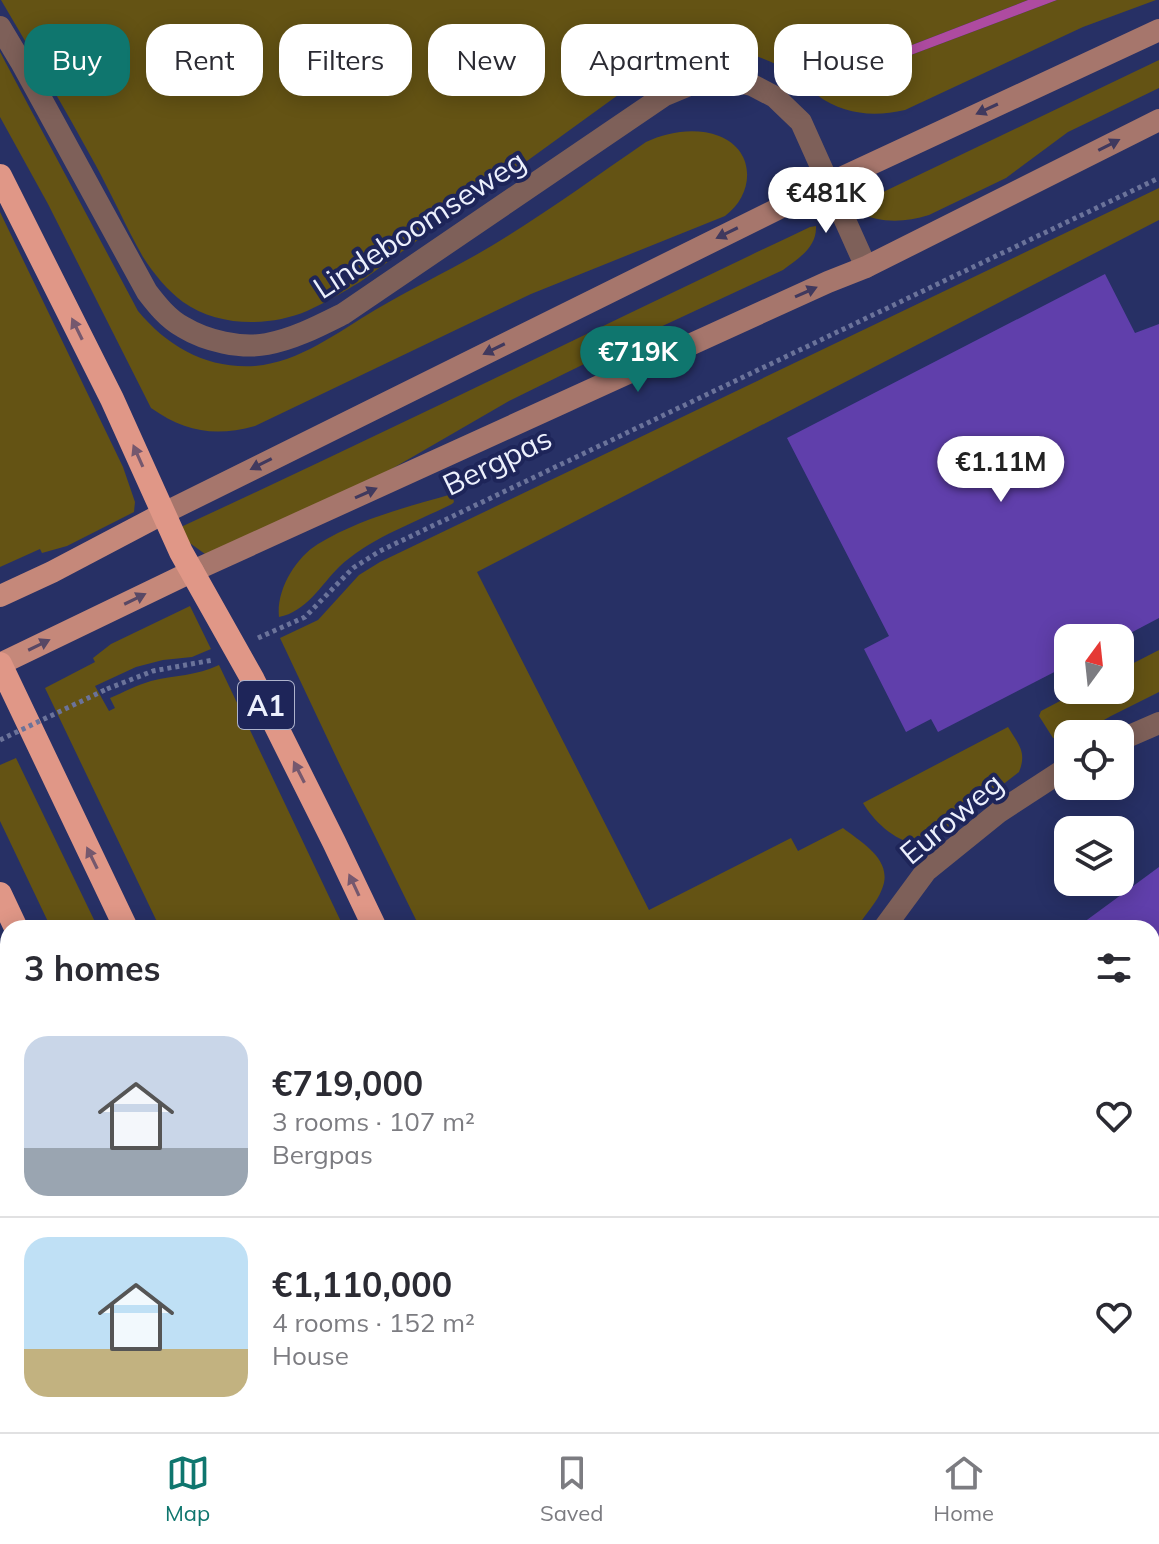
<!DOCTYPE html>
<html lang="en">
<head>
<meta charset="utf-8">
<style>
	:root { --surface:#fff; --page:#f2f2f3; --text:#2b2b33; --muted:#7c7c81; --line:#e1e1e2; --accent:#0f766e }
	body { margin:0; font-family:Mulish,sans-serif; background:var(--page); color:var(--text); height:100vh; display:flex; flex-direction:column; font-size:30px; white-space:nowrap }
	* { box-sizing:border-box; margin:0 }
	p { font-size:26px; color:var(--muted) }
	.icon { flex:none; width:44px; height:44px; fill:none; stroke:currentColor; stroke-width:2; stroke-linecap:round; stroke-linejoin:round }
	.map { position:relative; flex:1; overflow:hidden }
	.panel { position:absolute; left:0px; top:920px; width:1160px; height:512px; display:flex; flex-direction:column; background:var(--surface); border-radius:24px 24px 0 0; box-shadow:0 4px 20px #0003 }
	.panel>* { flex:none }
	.hud { position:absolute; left:24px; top:24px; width:1112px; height:72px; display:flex; gap:16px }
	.needle { width:52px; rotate:15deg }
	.controls { position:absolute; left:1054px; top:624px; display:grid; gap:16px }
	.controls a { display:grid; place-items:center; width:80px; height:80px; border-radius:16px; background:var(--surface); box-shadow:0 4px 20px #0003; font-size:40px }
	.price { position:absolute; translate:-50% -68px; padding:0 18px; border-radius:28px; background:#fff; color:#222; font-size:26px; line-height:52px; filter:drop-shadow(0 2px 4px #0008) }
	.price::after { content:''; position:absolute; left:50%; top:48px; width:24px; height:18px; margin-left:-12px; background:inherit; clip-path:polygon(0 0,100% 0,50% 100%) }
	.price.on { background:var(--accent); color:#fff }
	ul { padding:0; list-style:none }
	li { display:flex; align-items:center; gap:24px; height:200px; padding:0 24px }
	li+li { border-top:2px solid var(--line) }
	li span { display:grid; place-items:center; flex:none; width:224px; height:160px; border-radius:24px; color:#555 }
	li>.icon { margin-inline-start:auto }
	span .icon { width:96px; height:96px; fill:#fffc; stroke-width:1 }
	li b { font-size:34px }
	h2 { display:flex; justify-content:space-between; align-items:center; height:96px; padding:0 24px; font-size:34px }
	.tag { padding:0 28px; border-radius:24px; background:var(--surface); box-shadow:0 4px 20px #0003; font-size:28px; line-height:72px }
	.tag.on { background:var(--accent); color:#fff }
	.tab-bar { display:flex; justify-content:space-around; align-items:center; height:112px; border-top:2px solid var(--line); background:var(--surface); font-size:22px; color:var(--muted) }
	.tab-bar a { display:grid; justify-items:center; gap:4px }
	.tab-bar .on { color:var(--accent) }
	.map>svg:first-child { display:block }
</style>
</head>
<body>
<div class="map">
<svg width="1159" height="1432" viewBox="0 0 1159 1432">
	<rect width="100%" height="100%" fill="#273065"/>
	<path fill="#645314" d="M1 0H1028L899 50 895 61 1057 0H1156L1083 27 905 110C874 117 844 115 817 95 807 88 799 79 789 72 745 43 698 47 654 69L360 282C343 292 325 303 307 311 269 327 218 327 183 302 168 291 153 273 143 257 126 227 112 195 95 164 65 109 33 54 1 0Z
		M0 52 138 311C168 347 207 369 255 366 300 362 338 332 375 310 414 287 455 268 493 245 546 213 595 177 646 142 668 132 695 127 719 136 757 151 754 195 725 216L531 294 255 426C215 437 185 432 151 408L48 204 0 117Z
		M1159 60V88L1068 132 1006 178 929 215C903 223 881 223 855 212L853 210 856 205Z
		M1159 188V220L477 572 649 910 791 838 798 851 843 828C862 843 894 860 882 889 877 903 864 915 857 928H420L339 763 280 638 318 620 359 575 380 562Z
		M0 212 123 467 135 502 134 512 67 546 42 553 40 549 0 567Z
		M816 226C817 247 799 258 783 270L641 336 509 401 357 489 205 554 187 541 180 530 183 526C393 429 601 326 810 227Z
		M452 494 454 502 452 504C414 523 370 538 339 567 321 585 306 612 279 617 276 591 295 558 318 544 359 519 407 507 452 494Z
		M190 606 211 649 192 657 163 660 136 667 95 686 109 711 115 708 110 698C124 692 137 685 151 681 174 675 197 676 219 665L344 928H160L45 688 95 662 93 658 111 644Z
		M1159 650V692L1111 716 1079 734H1068V740L1066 741 1053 738 1039 716 1041 711 1081 690H1120V670Z
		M1008 727C1019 745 1027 752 1019 772L934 838C928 840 922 843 915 843 895 842 872 819 863 803Z
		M16 758 98 928H51L0 821V765Z
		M0 1083 8 1099V1237L0 1220Z
		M397 1424H565L567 1432H401Z
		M604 1424H900L902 1432H606Z"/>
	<path fill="#ae4ba0" d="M1028 0H1057L895 61 891 58 892 54 899 50Z"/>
	<path fill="#603fab" d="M1105 274 1135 333 1159 324V618L1121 638H1068V665L938 732 931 719 906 732 864 649 889 636 787 438Z
		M1159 867V1198L1152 1203V928H1076Z
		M1159 1313V1432H976L987 1424H1152V1318Z"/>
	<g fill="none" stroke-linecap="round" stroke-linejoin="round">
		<path stroke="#6b739a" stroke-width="5" stroke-dasharray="4 4" stroke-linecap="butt" d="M258 638 305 617 353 568 380 551 1159 178
			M107 689 153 671 213 660"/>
		<path stroke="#7e6059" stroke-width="22" d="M0 27 21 62 147 292C157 305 168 319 183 327 206 341 241 349 267 344 294 339 319 326 343 314L665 95 689 85 709 80 726 79 752 85 775 97 801 122 866 267
			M1152 1254 1159 1249"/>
		<path stroke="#7e6059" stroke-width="22" d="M1120 740 1159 723
			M884 928 926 871 999 812 1068 767
			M917 1424 920 1432"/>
		<path stroke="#a6766c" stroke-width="22" d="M164 513 828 184 1159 30
			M193 571 828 282 866 267 1159 120"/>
		<path stroke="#c5887a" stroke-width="22" d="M0 596 52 572 164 513
			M0 664 193 571
			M0 1260 8 1277
			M0 1397 8 1414
			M79 1424 83 1432"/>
		<path stroke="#e09787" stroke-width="24" d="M0 176 112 399 181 552 253 680 334 842 375 928
			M0 664 126 928
			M0 894 16 928
			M256 1424 260 1432
			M363 1424 366 1432
			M581 1424 583 1432"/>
		<path stroke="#6b739a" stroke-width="5" stroke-dasharray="4 4" stroke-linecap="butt" d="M0 740 107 689"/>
	</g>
	<defs><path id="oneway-solid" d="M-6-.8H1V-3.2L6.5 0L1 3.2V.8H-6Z" transform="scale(2)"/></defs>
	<g fill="#40395e">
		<use href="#oneway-solid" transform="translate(987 109) rotate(155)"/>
		<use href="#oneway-solid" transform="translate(1109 145) rotate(-27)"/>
		<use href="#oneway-solid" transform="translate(727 233) rotate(154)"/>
		<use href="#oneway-solid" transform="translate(806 292) rotate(-24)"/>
		<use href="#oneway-solid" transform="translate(494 349) rotate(154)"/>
		<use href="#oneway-solid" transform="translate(261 464) rotate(153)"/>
		<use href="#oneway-solid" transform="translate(366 493) rotate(-24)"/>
	</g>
	<g fill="#75586e">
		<use href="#oneway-solid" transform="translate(77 329) rotate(-116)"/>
		<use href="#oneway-solid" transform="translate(138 456) rotate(-114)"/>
		<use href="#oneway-solid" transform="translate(299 772) rotate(-117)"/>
		<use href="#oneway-solid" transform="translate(92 858) rotate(-116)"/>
		<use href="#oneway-solid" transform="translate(354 885) rotate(-115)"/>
	</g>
	<g fill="#584865">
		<use href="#oneway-solid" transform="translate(135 599) rotate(-26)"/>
		<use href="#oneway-solid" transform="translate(39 645) rotate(-26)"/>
	</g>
	<g text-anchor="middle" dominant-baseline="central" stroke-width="8" stroke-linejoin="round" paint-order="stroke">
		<rect fill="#1e2559" stroke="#aeb3cc" stroke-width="2" x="238" y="681" width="56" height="48" rx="6"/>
		<g font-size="28" font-weight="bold" fill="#ecf0fd">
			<text x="266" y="705">A1</text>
		</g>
		<g font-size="30" fill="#ecf0fd" stroke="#1e2559">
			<text transform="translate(419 224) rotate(-33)">Lindeboomseweg</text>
			<text transform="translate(497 461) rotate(-26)">Bergpas</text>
			<text transform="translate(951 818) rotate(-40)">Euroweg</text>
		</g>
	</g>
</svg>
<div class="controls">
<a><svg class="needle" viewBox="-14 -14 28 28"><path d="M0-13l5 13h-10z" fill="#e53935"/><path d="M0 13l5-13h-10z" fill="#7c7c81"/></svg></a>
<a><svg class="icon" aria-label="locate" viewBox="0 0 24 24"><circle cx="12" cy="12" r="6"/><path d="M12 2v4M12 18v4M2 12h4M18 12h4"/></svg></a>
<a><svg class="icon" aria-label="layers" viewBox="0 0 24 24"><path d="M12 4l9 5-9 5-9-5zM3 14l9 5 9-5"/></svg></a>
</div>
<b class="price" style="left:826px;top:235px">€481K</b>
<b class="price on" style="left:638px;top:394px">€719K</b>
<b class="price" style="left:1001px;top:504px">€1.11M</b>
<div class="hud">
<a class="tag on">Buy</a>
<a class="tag">Rent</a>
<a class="tag">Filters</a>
<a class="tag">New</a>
<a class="tag">Apartment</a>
<a class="tag">House</a>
</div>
<section class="panel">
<h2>3 homes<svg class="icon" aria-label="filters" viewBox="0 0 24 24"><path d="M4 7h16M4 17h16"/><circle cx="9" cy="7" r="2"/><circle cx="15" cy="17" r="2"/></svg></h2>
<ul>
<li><span style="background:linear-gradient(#c9d6e8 70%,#9aa5b1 0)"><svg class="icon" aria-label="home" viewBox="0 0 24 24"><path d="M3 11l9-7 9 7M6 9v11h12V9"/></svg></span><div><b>€719,000</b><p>3 rooms · 107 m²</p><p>Bergpas</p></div><svg class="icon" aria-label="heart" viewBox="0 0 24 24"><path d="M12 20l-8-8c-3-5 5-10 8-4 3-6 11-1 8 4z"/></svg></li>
<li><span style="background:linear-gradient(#bfe0f5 70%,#c2b280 0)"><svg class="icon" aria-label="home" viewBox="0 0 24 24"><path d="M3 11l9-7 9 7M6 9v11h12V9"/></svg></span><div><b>€1,110,000</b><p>4 rooms · 152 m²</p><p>House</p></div><svg class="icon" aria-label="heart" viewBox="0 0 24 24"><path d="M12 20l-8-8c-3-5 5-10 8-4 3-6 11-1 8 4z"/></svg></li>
</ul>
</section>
</div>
<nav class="tab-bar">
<a class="on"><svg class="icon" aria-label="map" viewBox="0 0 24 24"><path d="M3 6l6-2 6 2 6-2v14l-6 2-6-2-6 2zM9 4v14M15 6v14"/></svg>Map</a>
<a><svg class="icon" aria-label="saved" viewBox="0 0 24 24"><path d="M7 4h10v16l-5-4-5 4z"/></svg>Saved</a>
<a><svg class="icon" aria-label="home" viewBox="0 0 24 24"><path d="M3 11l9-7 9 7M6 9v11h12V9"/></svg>Home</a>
</nav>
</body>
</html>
